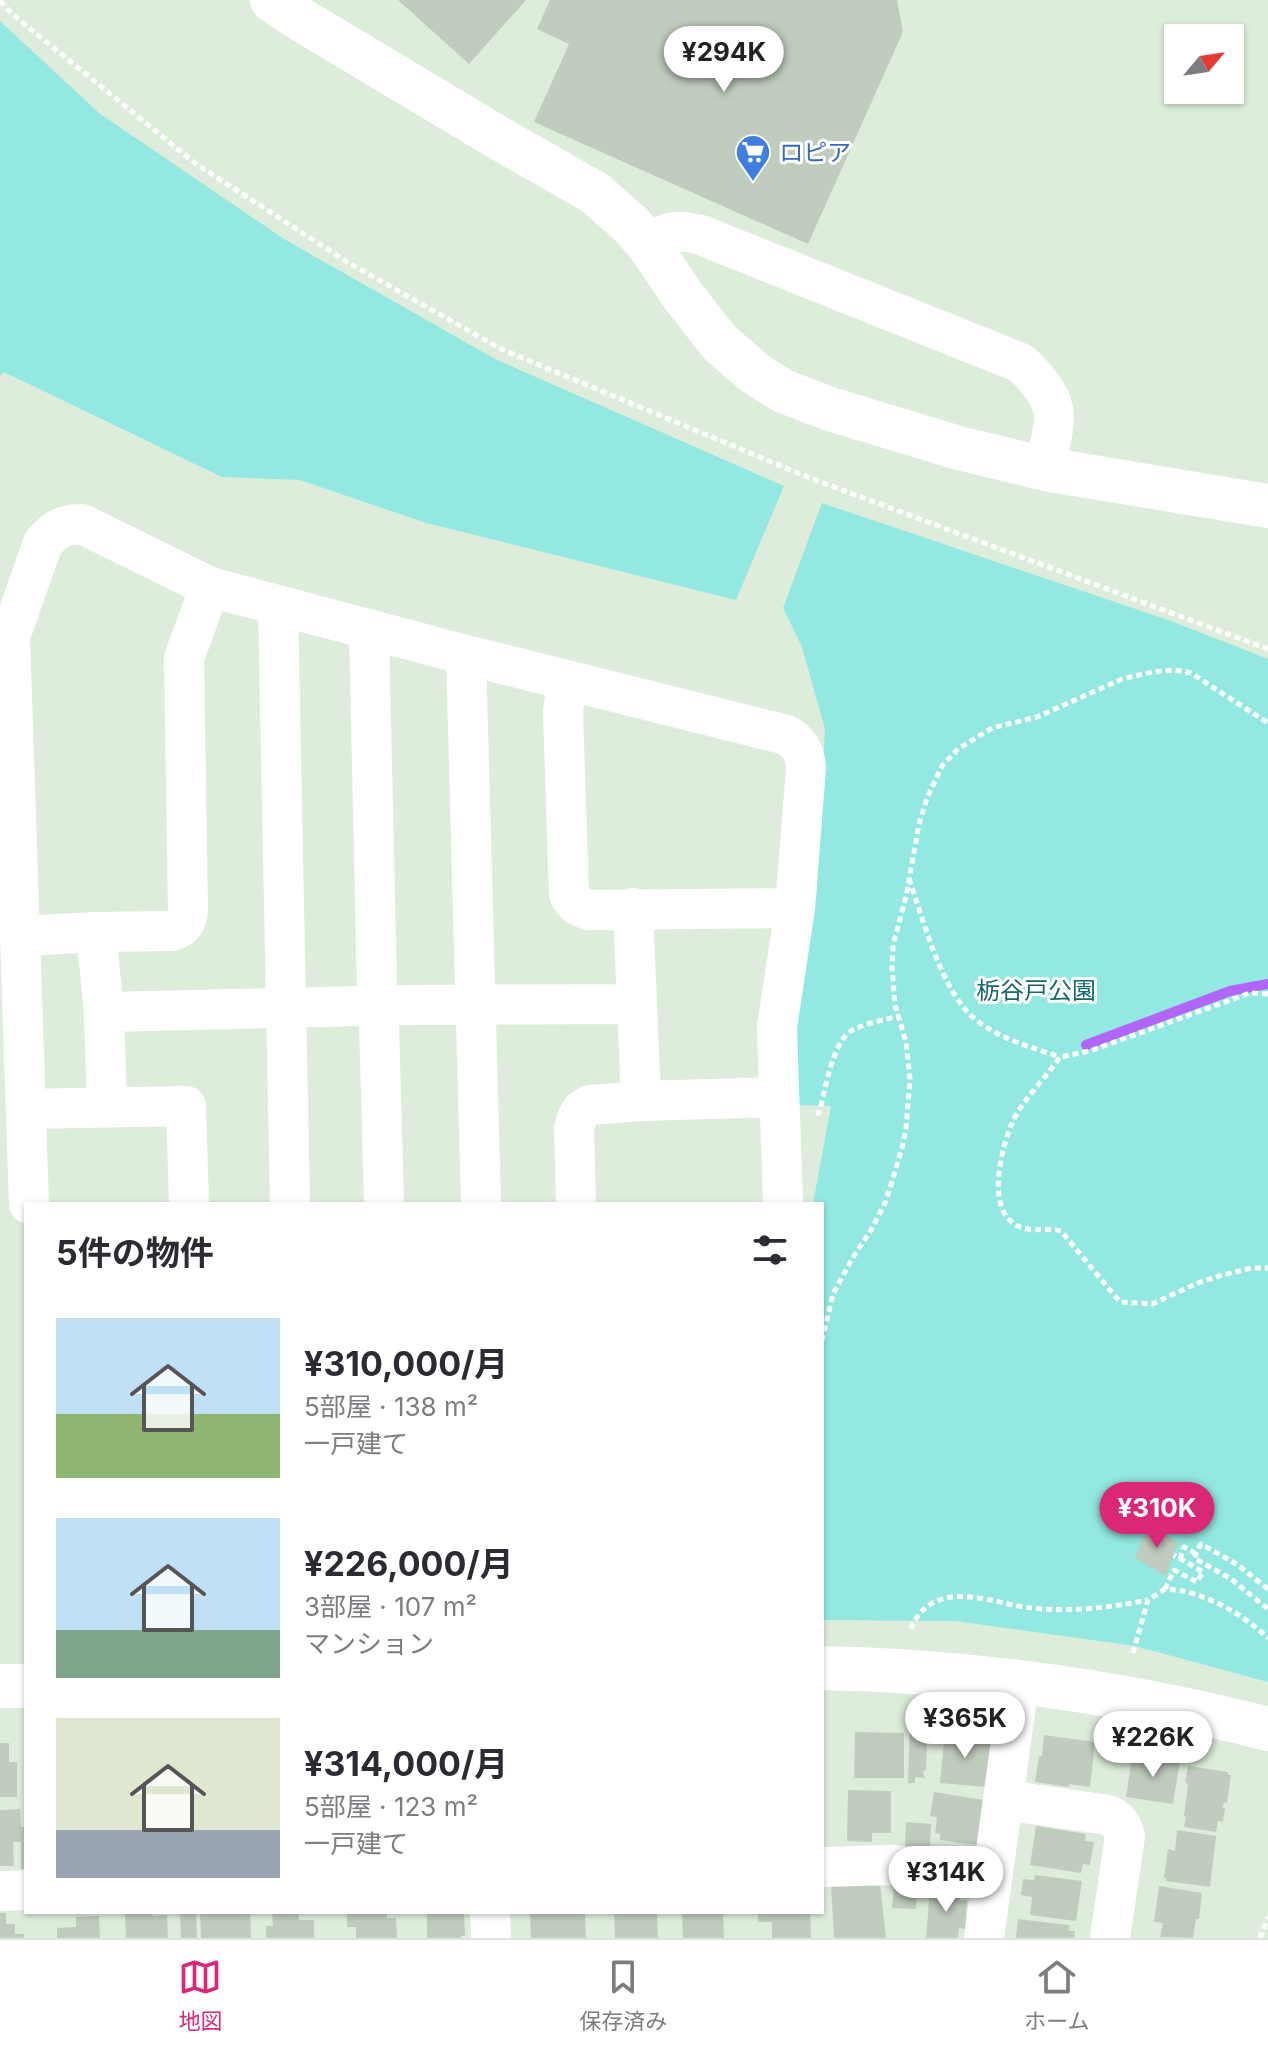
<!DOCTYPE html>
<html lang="ja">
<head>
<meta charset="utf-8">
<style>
	:root { --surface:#fff; --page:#f2f2f3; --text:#2b2b33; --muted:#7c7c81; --line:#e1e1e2; --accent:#db2777 }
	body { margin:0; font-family:Inter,"Noto Sans JP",sans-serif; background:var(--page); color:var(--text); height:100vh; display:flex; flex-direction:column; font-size:30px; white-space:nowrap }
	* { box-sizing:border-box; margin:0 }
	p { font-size:26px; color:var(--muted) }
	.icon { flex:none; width:44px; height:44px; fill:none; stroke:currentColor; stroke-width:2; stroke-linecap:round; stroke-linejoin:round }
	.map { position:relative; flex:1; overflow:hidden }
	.details { position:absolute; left:24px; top:1202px; width:800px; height:712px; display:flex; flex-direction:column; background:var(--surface); border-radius:0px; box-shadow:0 2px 6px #0004 }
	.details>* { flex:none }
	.needle { width:52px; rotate:61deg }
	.buttons { position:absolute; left:1164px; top:24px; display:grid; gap:16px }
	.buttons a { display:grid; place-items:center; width:80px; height:80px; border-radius:0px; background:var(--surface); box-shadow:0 2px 6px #0004; font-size:40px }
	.price { position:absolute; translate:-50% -68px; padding:0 18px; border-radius:28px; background:#fff; color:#222; font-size:26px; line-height:52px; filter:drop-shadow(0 2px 4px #0008) }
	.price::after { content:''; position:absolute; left:50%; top:48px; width:24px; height:18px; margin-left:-12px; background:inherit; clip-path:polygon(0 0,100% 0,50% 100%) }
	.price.current { background:var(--accent); color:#fff }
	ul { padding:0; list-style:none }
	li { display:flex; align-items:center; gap:24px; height:200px; padding:0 32px }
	li span { display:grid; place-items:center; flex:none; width:224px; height:160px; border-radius:0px; color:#555 }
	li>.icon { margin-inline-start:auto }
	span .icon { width:96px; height:96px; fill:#fffc; stroke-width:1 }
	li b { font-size:34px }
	h2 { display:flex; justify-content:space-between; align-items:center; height:96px; padding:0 32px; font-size:34px }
	.tab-bar { display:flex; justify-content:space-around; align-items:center; height:112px; border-top:2px solid var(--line); background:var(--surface); font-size:22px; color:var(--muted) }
	.tab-bar a { display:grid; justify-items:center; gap:4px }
	.tab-bar .current { color:var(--accent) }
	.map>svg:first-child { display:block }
</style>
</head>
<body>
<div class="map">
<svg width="1268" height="1938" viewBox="0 0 1268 1938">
	<rect width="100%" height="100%" fill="#deeddb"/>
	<path fill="#93e8e1" d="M0 21 99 113 284 239 495 359 784 486 736 600 426 523 300 480 222 477 4 372 0 376Z
		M822 503 1171 621 1268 659V1682L1135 1646 955 1621 822 1620V1204H813L831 1106 796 1105 794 1030 817 889 825 729 802 647 783 608Z"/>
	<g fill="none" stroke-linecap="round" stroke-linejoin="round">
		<path stroke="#b266f7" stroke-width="10" d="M1086 1045 1230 991 1268 984"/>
	</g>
	<path fill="#c0ccbe" d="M398 0H526L469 64Z
		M550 0H897L903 32 808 244 534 122 569 44 537 29Z
		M1149 1523 1178 1543 1166 1576 1135 1558Z
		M910 1723 925 1724 924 1743H927L926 1770H924L923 1773 925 1778 915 1777V1783H908Z
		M855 1732 904 1733V1778H854Z
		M945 1732 991 1737 986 1787 940 1783Z
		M1044 1735 1095 1742 1090 1787 1069 1784V1787L1035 1782 1039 1756H1042Z
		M0 1743H9V1762H17V1797H0Z
		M1144 1756 1180 1761 1173 1804 1126 1797 1132 1757 1143 1758Z
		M1188 1766 1228 1772V1775H1231L1227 1803 1224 1802 1222 1807 1225 1808 1223 1822 1218 1821 1216 1832 1184 1827 1186 1817 1184 1816 1188 1784 1185 1783Z
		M848 1790 891 1791V1833H872V1842L847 1841Z
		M934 1792 984 1800 977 1845 940 1840V1834L935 1833 937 1817 930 1816Z
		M20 1809 21 1827H26V1869H21V1842H13L14 1866H0V1810Z
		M906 1822 931 1824 930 1849 905 1848Z
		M1036 1826 1086 1834 1085 1841 1094 1842 1090 1865 1083 1864 1081 1873 1030 1865Z
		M1177 1830 1216 1836 1210 1887 1166 1881V1878H1164L1168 1849 1175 1851Z
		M1035 1875 1082 1881 1076 1921 1030 1915 1032 1897 1021 1895 1023 1879 1034 1880Z
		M880 1884 886 1938H834L831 1886Z
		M894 1884 917 1885 916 1909 892 1908Z
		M1159 1886 1202 1893 1199 1919H1196L1193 1938 1160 1937 1163 1923 1154 1922Z
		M930 1889 960 1891 959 1900 967 1901 965 1929 959 1928 958 1938H926Z
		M125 1912H153V1916L167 1915 168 1938H126Z
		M180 1912H196L197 1938H181Z
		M200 1912H250L251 1938H201Z
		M272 1912H298L299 1920H314V1938H266V1926H273Z
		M347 1912H387V1918H396L397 1938H356V1927H347Z
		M427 1912H464L465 1936H461V1938H427Z
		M530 1912H585L586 1938H531Z
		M614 1912H657L658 1938H615Z
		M682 1912H723L724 1938H683Z
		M758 1912H810L811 1938H772V1922H758Z
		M0 1913H6V1924H15V1934H24V1938H0Z
		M99 1916 100 1938H57V1928L76 1927V1917Z
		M1018 1919 1069 1925V1931H1075L1074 1938H1016Z"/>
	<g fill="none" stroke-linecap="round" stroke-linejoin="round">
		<path stroke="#fff" stroke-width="5" stroke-dasharray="6 4" stroke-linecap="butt" d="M0 1 11 13 196 164 349 263 501 349 810 478 1268 649
			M909 879C924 921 941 991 975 1019 999 1039 1031 1047 1060 1057
			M1268 994 1250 993 1090 1051 1060 1057C1045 1079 1023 1099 1012 1123 1001 1150 985 1210 1018 1226 1033 1233 1046 1227 1061 1231L1120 1302 1152 1304 1198 1283 1219 1276 1251 1268H1268
			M816 1113H819C825 1092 832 1043 851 1031 865 1023 884 1020 899 1016
			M822 1341 833 1294 852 1259 871 1230 886 1201 902 1148 906 1128 910 1079 906 1042 895 1005 892 968 893 945 906 897 919 824 927 798 942 766 958 749 992 728 1037 717 1122 679 1152 672 1174 670 1191 673 1268 723
			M1180 1559 1184 1547 1196 1554
			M1165 1589 1174 1570 1197 1582 1203 1572 1174 1555
			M1268 1589 1238 1565 1201 1544 1194 1558 1231 1579 1268 1609
			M911 1629C917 1613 928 1602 946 1598 971 1592 1005 1605 1031 1608 1071 1612 1109 1608 1148 1600
			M1133 1653 1148 1600 1165 1589C1174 1590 1183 1590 1191 1593 1219 1601 1247 1618 1268 1638
			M1260 1938 1268 1917"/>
		<path stroke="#fff" stroke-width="40" d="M648 244C670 230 676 229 701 235L1021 363C1036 377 1054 396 1054 418 1054 434 1047 453 1045 469
			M278 605 290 1204
			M369 630 377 990
			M466 655 481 1204
			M567 681 563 712 569 895C574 904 579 907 589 910L795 908
			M633 908 641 1101
			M96 932 104 1012 107 1107
			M21 936 96 932 172 931C184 927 186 922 188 910L184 658 210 587
			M396 1005 637 1004
			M104 1012 363 1006
			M379 1023 384 1204
			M26 1109 186 1106 189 1204
			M29 1204 10 637 43 543C55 529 64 524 82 524L210 587 466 655 787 735C800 744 805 752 806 768L795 908 777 1027 783 1204
			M576 1204 574 1128 577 1118 582 1110 590 1105 641 1101 779 1097
			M1004 1800 1108 1815C1118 1820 1122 1825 1125 1836L1110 1938
			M822 1867 895 1865 992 1877
			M0 1891 26 1890
			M490 1912 491 1938
			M984 1938 1019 1683"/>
		<path stroke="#fff" stroke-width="44" d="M272 0 300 19 497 137 595 193 630 224 648 244 683 296 720 343 756 374 783 391 830 409 959 448 1045 469 1268 506
			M822 1668C972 1671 1123 1692 1268 1729
			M0 1686H26"/>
	</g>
	<defs>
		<g id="supermarket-pin" transform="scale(1.8)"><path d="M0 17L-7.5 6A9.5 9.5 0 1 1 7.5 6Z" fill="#3f7fe0" stroke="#fff"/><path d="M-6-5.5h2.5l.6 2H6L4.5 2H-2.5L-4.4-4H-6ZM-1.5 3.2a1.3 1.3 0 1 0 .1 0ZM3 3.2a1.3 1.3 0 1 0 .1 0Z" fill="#fff"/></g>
	</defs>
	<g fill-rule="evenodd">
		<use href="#supermarket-pin" x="753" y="152"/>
	</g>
	<g text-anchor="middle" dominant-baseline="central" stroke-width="6" stroke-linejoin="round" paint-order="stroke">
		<g font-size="24" fill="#366cbe" stroke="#fff" text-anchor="start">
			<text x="779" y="152">ロピア</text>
		</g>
		<g font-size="24" fill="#15686d" stroke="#fff">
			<text x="1036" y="990">栃谷戸公園</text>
		</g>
	</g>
</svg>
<div class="buttons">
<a><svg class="needle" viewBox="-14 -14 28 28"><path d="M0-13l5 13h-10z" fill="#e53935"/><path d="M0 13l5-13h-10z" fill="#7c7c81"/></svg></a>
</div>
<b class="price" style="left:724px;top:94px">¥294K</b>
<b class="price current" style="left:1157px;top:1550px">¥310K</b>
<b class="price" style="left:965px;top:1760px">¥365K</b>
<b class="price" style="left:1153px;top:1779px">¥226K</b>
<b class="price" style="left:946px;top:1914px">¥314K</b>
<section class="details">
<h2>5件の物件<svg class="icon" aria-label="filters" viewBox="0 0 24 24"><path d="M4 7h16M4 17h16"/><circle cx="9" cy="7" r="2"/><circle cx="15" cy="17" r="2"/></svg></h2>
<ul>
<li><span style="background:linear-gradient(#bfe0f5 60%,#8fb573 0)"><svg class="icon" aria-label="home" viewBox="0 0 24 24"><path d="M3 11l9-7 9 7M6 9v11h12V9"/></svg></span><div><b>¥310,000/月</b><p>5部屋 · 138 m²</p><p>一戸建て</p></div></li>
<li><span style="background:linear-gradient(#bfe0f5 70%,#7fa58c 0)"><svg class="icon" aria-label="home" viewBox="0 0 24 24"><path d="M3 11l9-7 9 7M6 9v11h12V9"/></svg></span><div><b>¥226,000/月</b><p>3部屋 · 107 m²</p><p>マンション</p></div></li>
<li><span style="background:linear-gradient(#dfe7d0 70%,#9aa5b1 0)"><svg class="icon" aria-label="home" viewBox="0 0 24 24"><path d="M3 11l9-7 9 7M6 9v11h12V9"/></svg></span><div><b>¥314,000/月</b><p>5部屋 · 123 m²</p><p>一戸建て</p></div></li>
</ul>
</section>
</div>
<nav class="tab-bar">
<a class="current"><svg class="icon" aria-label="map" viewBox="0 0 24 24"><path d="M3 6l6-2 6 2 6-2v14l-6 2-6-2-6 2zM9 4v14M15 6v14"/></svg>地図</a>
<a><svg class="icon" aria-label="saved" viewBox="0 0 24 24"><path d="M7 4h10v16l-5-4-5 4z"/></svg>保存済み</a>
<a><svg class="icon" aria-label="home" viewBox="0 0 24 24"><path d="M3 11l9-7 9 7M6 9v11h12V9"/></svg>ホーム</a>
</nav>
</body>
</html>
